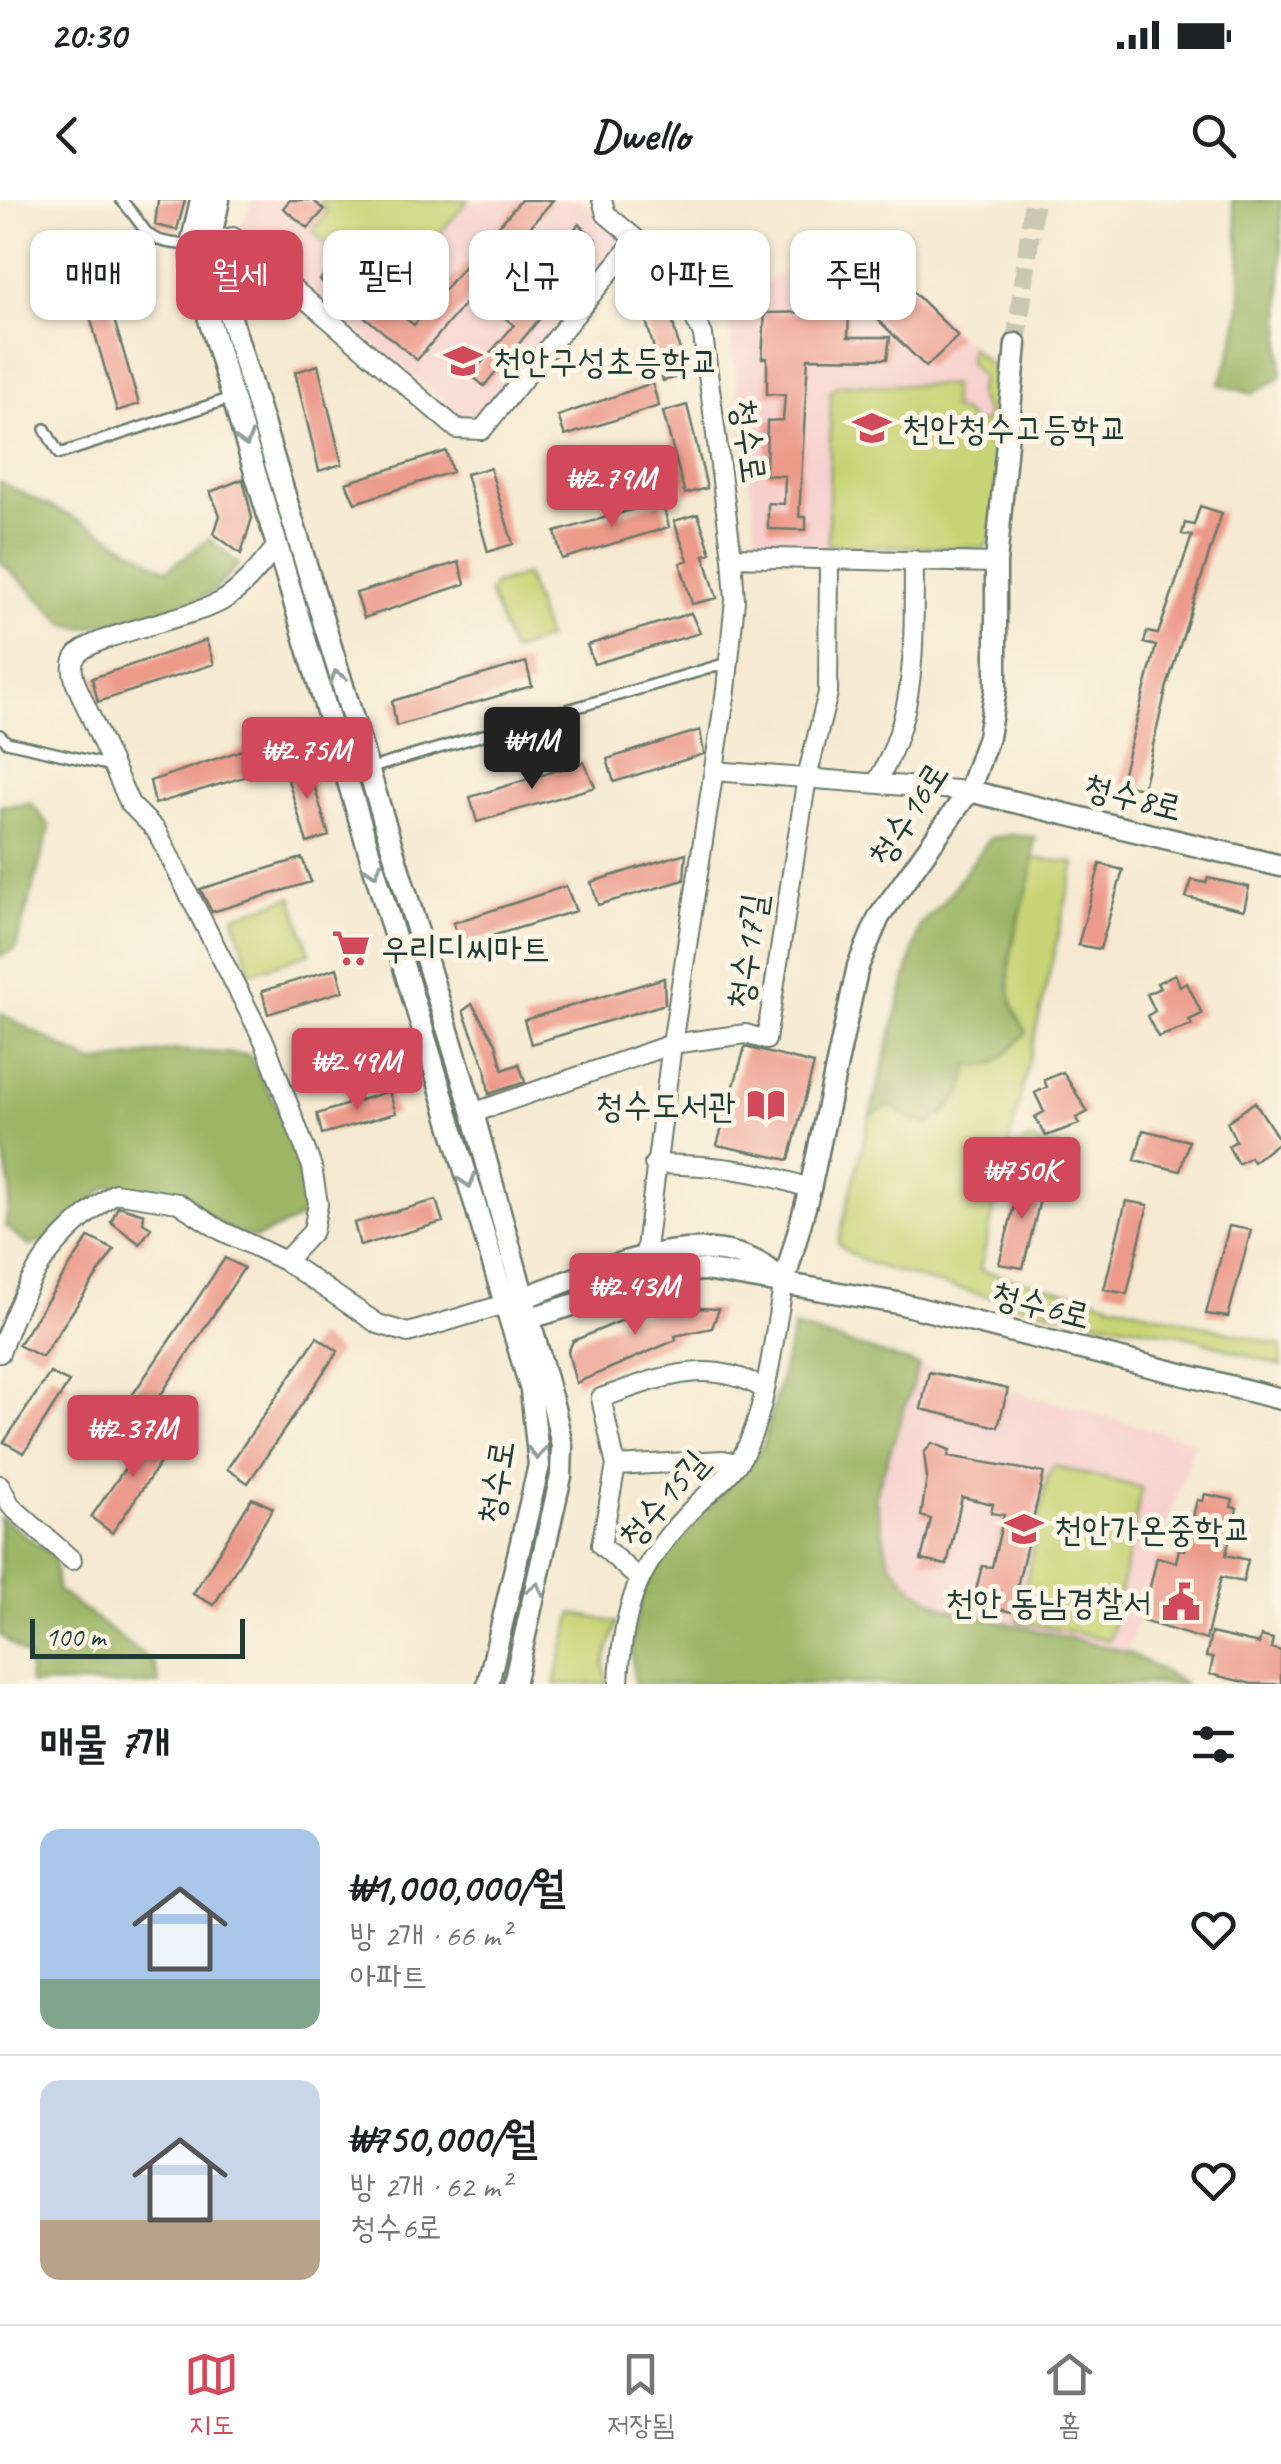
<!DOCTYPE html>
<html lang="ko">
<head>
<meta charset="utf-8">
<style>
	:root { --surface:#fff; --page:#f6f6f6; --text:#202124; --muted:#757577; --line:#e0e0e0; --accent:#d1495b }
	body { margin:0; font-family:Caveat,"Poor Story",sans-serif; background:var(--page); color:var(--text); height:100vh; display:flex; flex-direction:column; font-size:38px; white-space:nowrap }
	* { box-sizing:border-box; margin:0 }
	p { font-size:32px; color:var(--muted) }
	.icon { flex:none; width:55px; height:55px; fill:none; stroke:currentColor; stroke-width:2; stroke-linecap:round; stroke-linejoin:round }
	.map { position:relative; height:1484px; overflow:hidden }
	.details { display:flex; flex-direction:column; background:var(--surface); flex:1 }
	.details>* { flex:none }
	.hud { position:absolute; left:30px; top:30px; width:1222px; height:90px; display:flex; gap:20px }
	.scale { position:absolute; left:30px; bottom:25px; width:215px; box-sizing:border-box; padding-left:10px; border:5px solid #1f3d34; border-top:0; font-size:28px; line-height:35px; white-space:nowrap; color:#1f3d34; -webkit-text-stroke:8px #fcf5e5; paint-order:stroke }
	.price { position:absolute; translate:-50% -85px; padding:0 22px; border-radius:10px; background:var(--accent); color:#fff; font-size:32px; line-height:65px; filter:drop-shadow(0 2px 5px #0008) }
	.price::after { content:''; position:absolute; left:50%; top:60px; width:30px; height:22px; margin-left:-15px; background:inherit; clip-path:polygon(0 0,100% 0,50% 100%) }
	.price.on { background:#222; color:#fff }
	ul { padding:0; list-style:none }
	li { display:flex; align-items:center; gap:30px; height:250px; padding:0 40px }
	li+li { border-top:2px solid var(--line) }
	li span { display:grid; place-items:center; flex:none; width:280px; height:200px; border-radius:20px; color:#555 }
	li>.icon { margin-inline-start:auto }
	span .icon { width:120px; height:120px; fill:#fffc; stroke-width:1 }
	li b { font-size:42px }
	h2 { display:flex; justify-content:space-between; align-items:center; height:120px; padding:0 40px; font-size:42px }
	.chip { padding:0 35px; border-radius:20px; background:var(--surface); box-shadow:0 2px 8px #0004; font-size:35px; line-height:90px }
	.chip.on { background:var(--accent); color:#fff }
	.status { display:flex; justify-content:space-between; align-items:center; height:70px; padding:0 50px; background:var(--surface); direction:ltr }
	.status svg { height:28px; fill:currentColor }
	header { display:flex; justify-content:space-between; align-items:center; height:130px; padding:0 40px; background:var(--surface); font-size:45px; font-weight:700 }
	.tabs { display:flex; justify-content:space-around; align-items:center; height:140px; border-top:2px solid var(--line); background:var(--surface); font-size:28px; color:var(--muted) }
	.tabs a { display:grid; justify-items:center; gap:5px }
	.tabs .on { color:var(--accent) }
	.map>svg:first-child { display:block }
</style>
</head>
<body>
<div class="status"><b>20:30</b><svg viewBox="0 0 49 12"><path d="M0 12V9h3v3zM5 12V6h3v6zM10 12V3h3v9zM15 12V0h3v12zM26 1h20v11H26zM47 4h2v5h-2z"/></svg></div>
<header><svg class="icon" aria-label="back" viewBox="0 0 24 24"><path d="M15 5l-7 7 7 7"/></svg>Dwello<svg class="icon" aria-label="search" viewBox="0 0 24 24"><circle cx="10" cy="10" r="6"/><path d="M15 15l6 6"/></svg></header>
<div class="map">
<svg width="1281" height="1484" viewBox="0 0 1281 1484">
	<rect width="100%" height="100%" fill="#fcf5e5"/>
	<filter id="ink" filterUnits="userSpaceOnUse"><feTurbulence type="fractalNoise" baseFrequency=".01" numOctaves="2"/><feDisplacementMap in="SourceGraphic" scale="20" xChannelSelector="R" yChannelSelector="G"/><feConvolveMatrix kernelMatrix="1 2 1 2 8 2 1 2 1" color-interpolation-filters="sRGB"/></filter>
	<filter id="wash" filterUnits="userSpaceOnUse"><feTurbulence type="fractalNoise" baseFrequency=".0048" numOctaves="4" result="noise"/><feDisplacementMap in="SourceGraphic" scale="40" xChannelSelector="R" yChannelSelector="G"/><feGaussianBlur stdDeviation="2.25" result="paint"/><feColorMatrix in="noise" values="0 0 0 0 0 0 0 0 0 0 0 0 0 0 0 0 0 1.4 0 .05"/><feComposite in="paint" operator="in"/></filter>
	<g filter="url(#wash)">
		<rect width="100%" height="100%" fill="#f5ead1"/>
		<path fill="#f7d0ce" d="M253 0H580L614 29 615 54 481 221H467L239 31Z
			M868 30 957 133 1004 178 984 348 764 346 757 337 728 118 700 72 714 65 741 72 759 85Z
			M919 1165 1194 1241 1127 1452 945 1408 913 1388 889 1361 875 1296Z"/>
		<path fill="#c7d475" stroke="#738854" stroke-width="2.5" d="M320 0H468L388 96 312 31 327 13Z
			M970 147 1004 178 992 338 984 348 828 345 831 191 838 185H952V209L965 213 975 226 989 217 977 196 981 177 969 163Z
			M526 375 547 439 511 452 490 394 494 384Z
			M1031 658 1075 663 980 1070 1281 1145V1166L1179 1134 1064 1115 927 1081C899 1071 857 1065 838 1043L870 915 891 906 900 911 942 917 962 893 969 863 993 865 1026 832C987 773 1028 719 1031 658Z
			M292 697 310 753 251 773 234 716Z
			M1027 940 1062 948 1057 973 1008 966 1011 950Z
			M1054 1266 1142 1288 1110 1440 1018 1421 1048 1275Z
			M573 1413 617 1423 604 1464 607 1484H554Z"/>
		<path fill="#9db666" stroke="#5e7a4d" stroke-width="2.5" d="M1232 0H1281V177L1252 194 1219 184C1247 122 1245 66 1232 0Z
			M0 282 97 329 167 370 209 339 239 364 213 392 171 413 83 428 67 425 0 361Z
			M31 603 50 627 15 750 0 756V606Z
			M1012 635 1036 637C1032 653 1033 670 1029 685 1014 733 993 787 1027 832 1010 849 994 874 969 864L962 893 930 925 910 919 891 906 870 915 920 725 944 701 990 638Z
			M0 813 93 863 176 850 249 855C276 906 311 956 306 1016L256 1038 235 1034 179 995 108 986 48 1040 29 1046 5 1026 11 990 0 930Z
			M794 1127 919 1165 875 1296 889 1361 913 1388 945 1408 1127 1452 1186 1484H634L631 1441 644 1390 663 1359 762 1248Z
			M0 1317 54 1356 57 1390 155 1464 159 1484H30L28 1457 0 1435Z"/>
		<g id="blocks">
			<path fill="#ec9a8a" d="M158 0H185L177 30 155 25Z
				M290 0H313L324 10 308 28 283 8Z
				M521 0H553L417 160 320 80 335 61 414 125Z
				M579 24 595 39 542 100 550 106 484 186 471 175 514 125 504 117 513 107 509 104 514 94Z
				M901 80 958 136 926 167 869 111Z
				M826 87 850 88 848 137H890L887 159 808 158 799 317H806V330L768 329V303L784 304 785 276 766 275 767 221 783 220 785 195 767 194V158H762L765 113 826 112Z
				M667 99 686 175 663 181 642 106Z
				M110 106 139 204 117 211 89 113Z
				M318 165 342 264 319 271 295 172Z
				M652 183 659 206 565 236 558 216Z
				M687 205 707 288 685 294 663 212Z
				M446 251 452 272 355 303 346 283Z
				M490 268 513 344 488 352 466 274Z
				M243 279 252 318 241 354 214 334 220 315 210 292Z
				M662 301 669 327 562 359 555 332Z
				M1200 306 1222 313 1167 486 1143 588 1120 584 1156 446 1144 443 1147 432 1158 434 1192 336 1182 334 1185 323 1194 325Z
				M698 314 711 353 704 355 717 398 692 404 680 363 688 360 674 321Z
				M459 362 465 384 364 418 356 393Z
				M691 413 700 433 594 464 587 445Z
				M206 440 214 464 98 502 92 478Z
				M526 462 532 486 396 526 392 501Z
				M700 530 704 554 614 582 607 559Z
				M245 549 254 574 155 604 150 581Z
				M307 561 329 636 307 643 285 570Z
				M584 562 595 587 477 622 470 597Z
				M686 653 684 680 598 705 591 682Z
				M302 658 311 682 212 712 200 689Z
				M1100 664 1123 670 1100 749 1078 745Z
				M1208 678 1249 687 1244 710 1186 697 1192 680 1206 683Z
				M566 686 576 711 461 745 453 723Z
				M337 768 343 791 268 814 262 791Z
				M1175 774 1180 786 1187 783 1202 814 1189 820 1192 825 1158 837 1147 816 1155 811 1147 794 1160 788 1157 783Z
				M664 778 665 804 531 844 524 820Z
				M472 804 496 843 503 870 519 864 525 882 489 894 485 867 463 811Z
				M745 847 814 864 789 960 717 945Z
				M1063 872 1088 912 1076 918 1079 924 1046 936 1035 917 1044 912 1035 893 1047 887 1044 880Z
				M389 891 396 913 322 934 317 914Z
				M1255 902 1280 941 1253 962 1250 957 1238 964 1228 946 1236 941 1227 922Z
				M1143 930 1189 941 1180 971 1135 960Z
				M1022 975 1045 980 1023 1068 999 1064Z
				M436 1000 443 1022 360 1046 354 1023Z
				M1126 1001 1148 1005 1127 1094 1104 1089Z
				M118 1006 144 1014 143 1023 151 1028 140 1044 111 1022Z
				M1229 1026 1251 1030 1228 1117 1206 1114Z
				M89 1037 114 1050 42 1157 18 1145Z
				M225 1058 244 1068 147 1216 127 1203Z
				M671 1107 719 1109 712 1128 675 1136 676 1140 576 1183 568 1152 573 1141 630 1117Z
				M317 1137 338 1151 248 1283 227 1269Z
				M929 1172 1008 1189 998 1227 921 1209Z
				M50 1173 69 1182 24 1253 4 1242Z
				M153 1228 176 1240 112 1333 91 1317Z
				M932 1243 950 1250 948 1256 1044 1273 1011 1412 973 1402 982 1366 992 1367 1004 1315 991 1313 993 1304 962 1297 947 1365 921 1360 931 1319 921 1316 927 1278 924 1253Z
				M1205 1294 1233 1300 1231 1307 1237 1308 1226 1355 1248 1360 1243 1382 1221 1377 1206 1440 1142 1421 1157 1357 1176 1362 1179 1349 1185 1350 1197 1300 1203 1301Z
				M252 1298 273 1308 214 1405 193 1394Z
				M1211 1433 1259 1444 1261 1436 1273 1439 1271 1448 1281 1451V1484H1252L1210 1474 1213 1458 1206 1457Z"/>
		</g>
	</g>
	<g filter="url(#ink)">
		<use href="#blocks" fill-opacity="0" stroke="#6a7a6b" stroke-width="2.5"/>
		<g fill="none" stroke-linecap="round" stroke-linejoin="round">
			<path stroke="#cac7b2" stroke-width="20" stroke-dasharray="20 10" stroke-linecap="butt" d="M1016 144 1034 0"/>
			<g stroke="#6a7a6b" stroke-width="14">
				<path id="service" d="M121 0C152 32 138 42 191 45
					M45 229 59 254 232 198
					M0 535 7 542 112 566
					M368 569 727 463"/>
			</g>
			<g stroke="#6a7a6b" stroke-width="22">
				<path id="minor" d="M210 41 233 37 457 229 482 230 634 42
					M277 346C261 365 244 388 222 401 192 418 92 435 77 455 70 464 73 474 76 484L130 604 156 630 265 843 312 967 318 1004 313 1031 285 1061
					M732 357 996 363
					M714 571 969 591
					M877 582C919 509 913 442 914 360
					M473 913 672 844 726 490 735 400 732 357 703 135 677 82 660 59 606 14 602 0
					M654 964C710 965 758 969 810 989
					M645 1056 672 844 746 834 766 840 807 577 828 493 829 360
					M0 1153C26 1077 49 1040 115 993L178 1003 220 1030 285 1061 378 1124 408 1133 505 1104
					M616 1266 723 1260 737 1263
					M0 1285 11 1306 72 1360
					M638 1378 601 1345 616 1266 601 1198C656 1179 707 1156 762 1188
					M619 1484C622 1405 639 1362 695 1306 710 1291 733 1274 743 1255 768 1209 773 1135 784 1083"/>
			</g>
			<g stroke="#6a7a6b" stroke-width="25">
				<path id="tertiary" d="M201 0 191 45 193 66 531 1190 539 1265 488 1484
					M219 0 210 41 213 59 473 913 554 1208 562 1246 561 1276 514 1484
					M969 591 1281 666
					M784 1083 810 989 858 766 879 717 969 591 988 537 996 488V363L1016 144
					M514 1101C589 1075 718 1010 784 1083
					M521 1121 682 1071 705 1070 898 1103 1281 1199"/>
			</g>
			<use href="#service" stroke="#fff" stroke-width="9"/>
			<use href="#minor" stroke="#fff" stroke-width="18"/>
			<use href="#tertiary" stroke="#fff" stroke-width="20"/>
		</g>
		<defs><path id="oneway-chevron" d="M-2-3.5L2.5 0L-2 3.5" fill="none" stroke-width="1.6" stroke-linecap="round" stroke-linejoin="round" transform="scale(2.5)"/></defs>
		<g stroke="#8f9e9a">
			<use href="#oneway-chevron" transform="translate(245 240) rotate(73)"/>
			<use href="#oneway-chevron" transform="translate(337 477) rotate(-107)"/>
			<use href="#oneway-chevron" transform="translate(374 670) rotate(73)"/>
			<use href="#oneway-chevron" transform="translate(468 981) rotate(73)"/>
			<use href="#oneway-chevron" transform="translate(537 1253) rotate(91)"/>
			<use href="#oneway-chevron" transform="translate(536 1389) rotate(-77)"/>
		</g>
	</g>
	<defs>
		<g id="school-bare" transform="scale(3)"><path d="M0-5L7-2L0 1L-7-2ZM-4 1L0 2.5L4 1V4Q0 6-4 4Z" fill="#d1495b" stroke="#fcf5e5" stroke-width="2.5" paint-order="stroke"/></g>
		<g id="supermarket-bare" transform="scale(3)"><path d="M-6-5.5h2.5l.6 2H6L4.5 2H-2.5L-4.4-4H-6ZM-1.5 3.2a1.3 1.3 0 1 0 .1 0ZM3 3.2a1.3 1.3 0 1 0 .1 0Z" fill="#d1495b" stroke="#fcf5e5" stroke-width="2.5" paint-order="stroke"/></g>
		<g id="library-bare" transform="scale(3)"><path d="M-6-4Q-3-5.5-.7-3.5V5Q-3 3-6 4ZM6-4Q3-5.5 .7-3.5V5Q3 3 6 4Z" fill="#d1495b" stroke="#fcf5e5" stroke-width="2.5" paint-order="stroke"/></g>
		<g id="civic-bare" transform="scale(3)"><path d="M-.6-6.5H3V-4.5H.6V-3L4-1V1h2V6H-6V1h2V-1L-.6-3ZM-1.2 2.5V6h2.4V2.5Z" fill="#d1495b" stroke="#fcf5e5" stroke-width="2.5" paint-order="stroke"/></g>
	</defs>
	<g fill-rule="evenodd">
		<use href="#school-bare" x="463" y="161"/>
		<use href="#school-bare" x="872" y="228"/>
		<use href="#supermarket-bare" x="351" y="748"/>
		<use href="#library-bare" x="766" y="905"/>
		<use href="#school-bare" x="1024" y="1329"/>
		<use href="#civic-bare" x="1181" y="1402"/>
	</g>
	<g text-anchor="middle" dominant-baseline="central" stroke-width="10" stroke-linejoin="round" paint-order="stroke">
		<g font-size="35" fill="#1f3d34" stroke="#fcf5e5" text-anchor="start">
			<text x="493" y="161">천안구성초등학교</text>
			<text x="902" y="228">천안청수고등학교</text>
			<text x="381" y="748">우리디씨마트</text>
			<text x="736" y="905" text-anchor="end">청수도서관</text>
			<text x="1054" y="1329">천안가온중학교</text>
			<text x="1151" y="1402" text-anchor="end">천안 동남경찰서</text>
		</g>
		<g font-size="35" fill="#1f3d34" stroke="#fcf5e5">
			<text transform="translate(749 241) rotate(82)">청수로</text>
			<text transform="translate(1133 597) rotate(14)">청수8로</text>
			<text transform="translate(908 614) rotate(-57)">청수16로</text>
			<text transform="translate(747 751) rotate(-82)">청수17길</text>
			<text transform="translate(1041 1105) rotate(14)">청수6로</text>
			<text transform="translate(496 1282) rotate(-81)">청수로</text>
			<text transform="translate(663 1299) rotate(-49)">청수15길</text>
		</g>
	</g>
</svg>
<div class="scale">100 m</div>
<b class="price" style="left:612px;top:330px">₩2.79M</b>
<b class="price on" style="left:532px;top:592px">₩1M</b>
<b class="price" style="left:307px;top:602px">₩2.75M</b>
<b class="price" style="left:357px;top:913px">₩2.49M</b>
<b class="price" style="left:1022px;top:1022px">₩750K</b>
<b class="price" style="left:635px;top:1138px">₩2.43M</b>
<b class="price" style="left:133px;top:1280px">₩2.37M</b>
<div class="hud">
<a class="chip">매매</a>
<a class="chip on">월세</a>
<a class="chip">필터</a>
<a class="chip">신규</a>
<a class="chip">아파트</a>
<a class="chip">주택</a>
</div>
</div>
<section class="details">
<h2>매물 7개<svg class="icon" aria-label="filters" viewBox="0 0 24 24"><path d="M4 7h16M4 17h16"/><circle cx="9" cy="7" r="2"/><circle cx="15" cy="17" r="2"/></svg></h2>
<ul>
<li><span style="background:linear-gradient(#a9c7e8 75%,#7fa58c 0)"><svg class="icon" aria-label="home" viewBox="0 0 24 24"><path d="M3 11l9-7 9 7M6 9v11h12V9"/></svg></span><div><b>₩1,000,000/월</b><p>방 2개 · 66 m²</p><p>아파트</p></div><svg class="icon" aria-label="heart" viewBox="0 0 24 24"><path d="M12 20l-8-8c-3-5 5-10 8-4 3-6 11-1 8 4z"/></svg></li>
<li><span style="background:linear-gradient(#c9d6e8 70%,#b9a48a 0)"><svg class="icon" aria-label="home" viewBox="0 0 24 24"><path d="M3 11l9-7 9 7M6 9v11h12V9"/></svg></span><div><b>₩750,000/월</b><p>방 2개 · 62 m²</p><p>청수6로</p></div><svg class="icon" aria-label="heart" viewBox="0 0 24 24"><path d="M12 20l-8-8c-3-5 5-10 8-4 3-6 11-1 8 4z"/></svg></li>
</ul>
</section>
<nav class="tabs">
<a class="on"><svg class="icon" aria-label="map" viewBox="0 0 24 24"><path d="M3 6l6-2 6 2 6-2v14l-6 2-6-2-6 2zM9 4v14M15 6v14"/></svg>지도</a>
<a><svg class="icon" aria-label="saved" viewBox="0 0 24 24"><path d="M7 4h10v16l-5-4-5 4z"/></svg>저장됨</a>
<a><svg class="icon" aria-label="home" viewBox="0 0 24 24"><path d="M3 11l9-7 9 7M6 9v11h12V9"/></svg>홈</a>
</nav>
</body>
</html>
